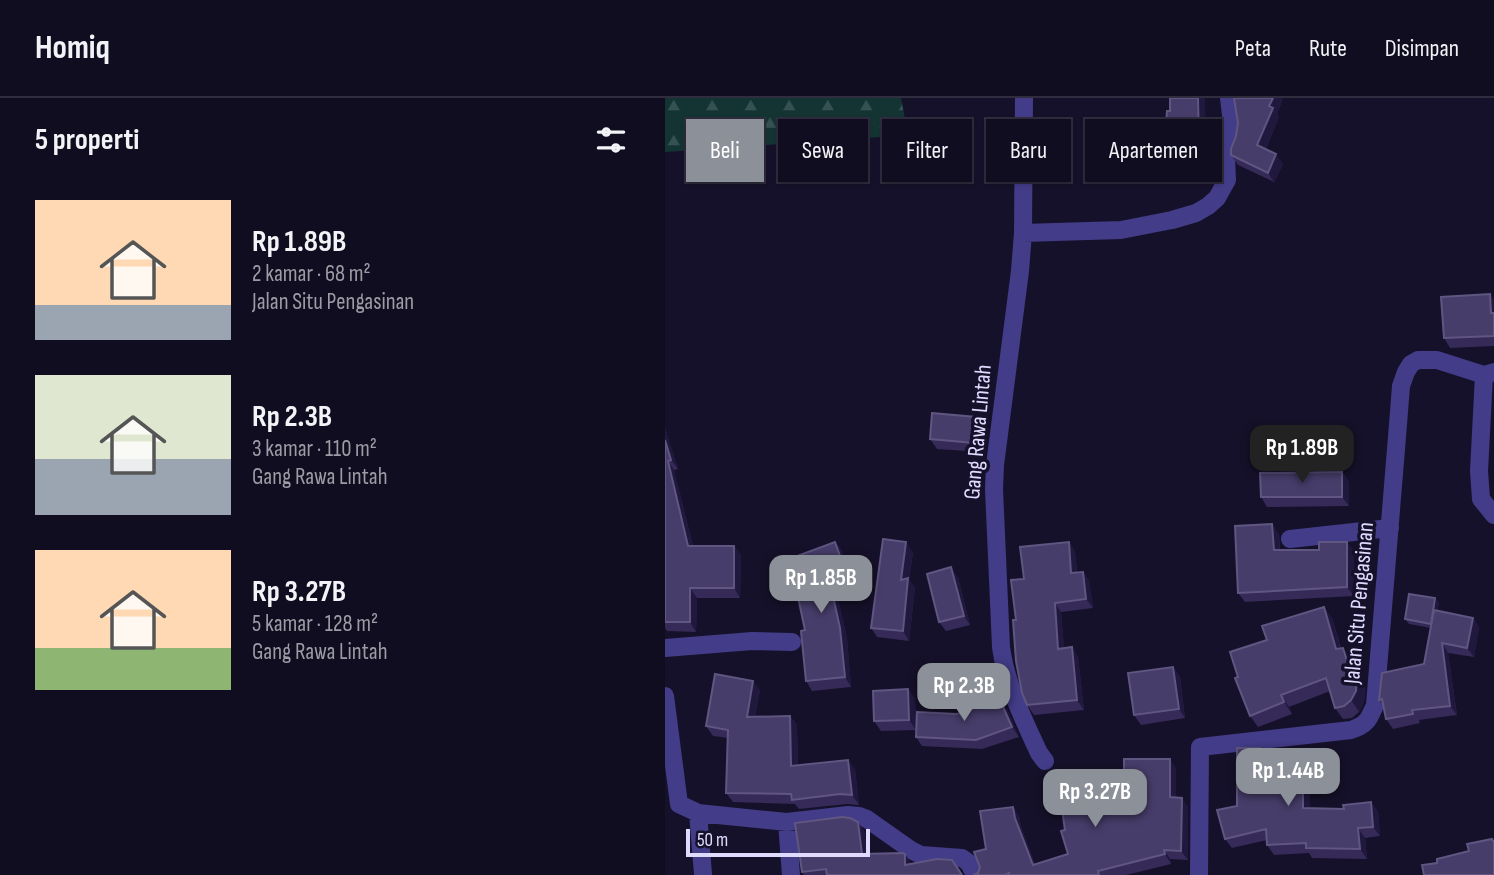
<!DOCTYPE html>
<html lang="id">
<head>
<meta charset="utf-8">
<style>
	:root { --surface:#100d20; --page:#1e1b2d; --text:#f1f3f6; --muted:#9c9ca5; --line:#302d3e; --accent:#8c9099 }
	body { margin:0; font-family:"Sofia Sans Condensed",sans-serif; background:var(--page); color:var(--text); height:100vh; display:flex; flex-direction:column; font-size:26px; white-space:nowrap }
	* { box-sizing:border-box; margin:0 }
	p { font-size:23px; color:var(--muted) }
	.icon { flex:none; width:38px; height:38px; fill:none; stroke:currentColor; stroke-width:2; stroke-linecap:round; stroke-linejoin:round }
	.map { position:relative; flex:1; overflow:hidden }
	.drawer { display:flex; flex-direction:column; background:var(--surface); width:665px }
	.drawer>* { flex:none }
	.hud { position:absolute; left:21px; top:21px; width:665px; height:63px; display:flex; gap:14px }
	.scale { position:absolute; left:21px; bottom:18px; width:184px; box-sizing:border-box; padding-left:7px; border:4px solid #e0daff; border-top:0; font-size:19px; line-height:24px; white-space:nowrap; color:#e0daff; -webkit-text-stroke:5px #16112a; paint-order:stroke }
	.price { position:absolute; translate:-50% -60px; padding:0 16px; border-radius:14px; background:var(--accent); color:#fff; font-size:23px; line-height:46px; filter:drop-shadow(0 2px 4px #0008) }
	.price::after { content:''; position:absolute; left:50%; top:42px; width:21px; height:16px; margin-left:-10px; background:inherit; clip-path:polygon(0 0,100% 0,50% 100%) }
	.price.on { background:#222; color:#fff }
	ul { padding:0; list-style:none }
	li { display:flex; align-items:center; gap:21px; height:175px; padding:0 35px }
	li span { display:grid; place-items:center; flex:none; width:196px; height:140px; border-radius:0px; color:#555 }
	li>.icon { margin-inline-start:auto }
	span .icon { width:84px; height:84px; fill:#fffc; stroke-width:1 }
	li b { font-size:30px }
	h2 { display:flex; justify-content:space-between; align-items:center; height:84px; padding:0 35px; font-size:30px }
	.chip { padding:0 24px; border-radius:0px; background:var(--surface); box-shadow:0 2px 5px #0004,0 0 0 2px var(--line); font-size:24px; line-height:63px }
	.chip.on { background:var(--accent); color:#fff }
	header { display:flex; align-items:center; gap:42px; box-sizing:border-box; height:98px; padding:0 35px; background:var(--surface); border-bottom:2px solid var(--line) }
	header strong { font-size:33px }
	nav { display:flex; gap:38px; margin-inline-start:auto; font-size:24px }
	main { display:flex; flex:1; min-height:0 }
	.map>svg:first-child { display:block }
</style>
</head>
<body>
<header>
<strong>Homiq</strong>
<nav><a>Peta</a><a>Rute</a><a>Disimpan</a></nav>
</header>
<main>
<section class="drawer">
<h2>5 properti<svg class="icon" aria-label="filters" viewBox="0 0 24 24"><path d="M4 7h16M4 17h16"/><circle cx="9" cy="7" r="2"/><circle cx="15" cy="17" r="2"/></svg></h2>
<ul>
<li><span style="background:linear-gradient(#ffd9b3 75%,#9aa5b1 0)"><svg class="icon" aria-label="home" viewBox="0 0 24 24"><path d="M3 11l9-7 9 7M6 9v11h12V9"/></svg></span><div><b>Rp 1.89B</b><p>2 kamar · 68 m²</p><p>Jalan Situ Pengasinan</p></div></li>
<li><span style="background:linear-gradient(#dfe7d0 60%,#9aa5b1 0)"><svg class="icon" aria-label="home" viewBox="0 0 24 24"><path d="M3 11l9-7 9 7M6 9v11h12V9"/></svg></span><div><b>Rp 2.3B</b><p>3 kamar · 110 m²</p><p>Gang Rawa Lintah</p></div></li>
<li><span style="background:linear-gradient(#ffd9b3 70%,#8fb573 0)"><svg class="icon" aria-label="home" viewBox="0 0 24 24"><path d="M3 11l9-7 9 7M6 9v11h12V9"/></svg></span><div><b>Rp 3.27B</b><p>5 kamar · 128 m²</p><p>Gang Rawa Lintah</p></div></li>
</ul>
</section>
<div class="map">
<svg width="829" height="777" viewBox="0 0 829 777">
	<defs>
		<pattern id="forest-firs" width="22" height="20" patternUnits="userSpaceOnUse" patternTransform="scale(1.75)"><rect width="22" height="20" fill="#143434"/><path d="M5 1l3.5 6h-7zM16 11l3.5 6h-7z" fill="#365152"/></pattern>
	</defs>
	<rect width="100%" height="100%" fill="#16112a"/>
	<path fill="url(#forest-firs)" d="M0 0H236L243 37 0 54Z"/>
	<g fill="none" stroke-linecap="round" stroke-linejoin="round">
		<path stroke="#433c88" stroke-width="18" d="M359 0 358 135 355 173 330 367 329 391 336 549C341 587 358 620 374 655L380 663
			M358 135 456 132 507 122 531 115 543 108 552 100 562 82 561 59 567 44 568 34 564 0
			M819 277 814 373 816 401 829 417
			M625 441 725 430
			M0 550 87 543 127 544
			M0 598 14 706 33 715 122 724 183 717 194 718 202 721 246 752 256 757 297 760 304 765 310 777
			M33 715 38 776
			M122 724 126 777
			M534 777 535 649 686 632C702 627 704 621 710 607L732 339 736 288 741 274 746 266 753 262H772L819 277 829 274"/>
	</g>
	<path fill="#352a58" d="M505 0 541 52 506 49 500 40 505 13Z
		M569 0H618L612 16 614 19 601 51 618 66 609 84 573 67 566 57 571 38 573 25Z
		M829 201V248L785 250 779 240Z
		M318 328 316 354 272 351 265 341Z
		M0 330 13 371 9 372 28 448H69L76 457 75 500H32L31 534 2 533 0 530Z
		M677 374 684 384V408L602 409 596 399Z
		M614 436 615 452 689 453V498L580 504 573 495Z
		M170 444 177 453 186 478 169 484 182 540 186 589 147 593 141 583 140 532 143 487Z
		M404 444 410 454 412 474H418L424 483 428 510 396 514 399 550 413 559 419 612 369 617 362 607 351 522 359 481Z
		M248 454 244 482 250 490 244 543 212 539 206 530Z
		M293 479 305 527 281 533 274 524Z
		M770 500 774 505 772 513 808 520 814 529 809 559 783 555 792 617 754 622 755 625 728 631 721 621 719 609 714 602 759 566 766 530 744 526 740 521Z
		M667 520 676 550 686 561 691 578 700 590 699 604 694 614 687 620 678 621 670 610 665 593 624 609 627 616 593 629 585 618Z
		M515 578 520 620 476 627 469 617Z
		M243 591 250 601 251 629 292 616 342 611 354 639 317 651 257 648 251 639V632L216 633 209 623Z
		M95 592 90 618H125L132 627 133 667 190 671 194 707 182 706 134 711 130 706 68 704 61 695 63 640 48 638 41 628Z
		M602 659V665L645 675V710L713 713 715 738 700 740 702 761 647 760 644 755 609 757 602 747V742L567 750 560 741 572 708Z
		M511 670V700L523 709V762L505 761 506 766 461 777H308L313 775 321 751 354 718 356 729 370 766 403 756 400 732 459 696Z
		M193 724 199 733 202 755 240 756 246 766 297 777H139L137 774Z"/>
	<path fill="#21183e" d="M533 0H540L541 52 534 43Z
		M608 0H618L612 16 614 19 599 56 592 47Z
		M611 56 618 66 609 84 603 75Z
		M825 196 829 201V219L826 215Z
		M311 319 318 328 316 354 309 345Z
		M0 330 13 371 6 362 0 342Z
		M3 363 9 372 30 457 23 448Z
		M677 374 684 384V408L677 399Z
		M607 426 614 436 615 462 609 452Z
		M170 444 177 453 186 478 179 469Z
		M241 444 248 454 244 482 250 490 244 543 238 533 236 482Z
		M404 444 410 454 413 485 406 475Z
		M682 444 689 453V498L682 489Z
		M69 448 76 457 75 500 69 490Z
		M286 469 293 479 305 527 299 518Z
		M418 474 424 483 428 510 421 501Z
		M163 475 169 484 182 540 186 589 180 579Z
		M25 490 32 500 31 534 25 524Z
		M770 500 774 505 770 530 766 526Z
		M390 505 396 514 400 560 393 551Z
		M659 509 667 520 679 563 671 551Z
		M808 520 814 529 809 559 802 550Z
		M777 545 783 555 792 617 785 608Z
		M407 549 413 559 419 612 412 602Z
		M678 550 686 561 692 581V578L700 590 699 604 694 614 686 602 687 579Z
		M508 569 515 578 520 620 514 611Z
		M88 583 95 592 89 628 82 619Z
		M243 591 250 601 251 632 244 622Z
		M616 597 624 609 627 616 619 604Z
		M335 602 342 611 354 639 347 629Z
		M125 618 132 627 133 677 126 668Z
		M595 650 602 659V675L596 665Z
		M505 661 511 670V708L505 699Z
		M183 662 190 671 194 707 187 697Z
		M638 665 645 675V720L638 710Z
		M517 700 523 709V762L516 753Z
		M706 704 713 713 715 738 708 729Z
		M348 709 354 718 356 729 374 776 368 767 350 720Z
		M193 724 199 733 203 765 197 756Z
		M693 730 700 740 702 761 695 751Z
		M499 752 505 761 506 766 500 756Z
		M240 756 246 765V776L240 767Z"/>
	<path fill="#473d6a" stroke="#5f5681" stroke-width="2" d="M505 0H533L534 43 500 40 502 13H505Z
		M569 0H608L604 8 608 10 592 47 611 56 603 75 566 57V51L571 38 573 25Z
		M825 196 826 215H829V238L779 240 776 199Z
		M267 315 311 319 309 345 265 341Z
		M0 342 6 362 3 363 23 448H69V490H25V524H0Z
		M677 374V399H596L595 375Z
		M607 426 609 452H654V444H682V489L573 495 570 428Z
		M218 441 241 444 236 482 243 480 238 533 206 530Z
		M170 444 179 469 163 475 175 530 180 579 141 583 136 533 140 532 131 490 143 487 132 458Z
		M404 444 406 475 418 474 421 501 390 505 393 551 407 549 412 602 362 607 357 595 351 563 348 522H351L346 482 359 481 355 449Z
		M286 469 299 518 274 524 262 476Z
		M744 496 770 500 766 526 740 521Z
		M659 509 671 551 678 550 687 579 692 578 691 593 686 602 679 608 670 610 661 580 616 597 619 604 585 618 570 580 573 579 565 554 602 542 597 528Z
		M769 512 808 520 802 550 777 545 785 608 747 612 748 616 721 621 717 601 714 602 717 575 759 566Z
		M508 569 514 611 469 617 463 575Z
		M50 576 88 583 82 619 125 618 126 668 183 662 187 697 175 696 127 702 126 696 61 695 63 632 41 628Z
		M243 591 244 622 209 623 208 593Z
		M335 602 347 629 311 642 251 639 252 614 292 616Z
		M572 650H595L596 665H638V710L679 711 678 707 706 704 708 729 693 730 695 751 641 750V745L602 747 601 731 560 741 552 712 572 708Z
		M459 661H505V699L517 700 516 753 499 752 500 756 433 773 434 777H344V775L340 777H308L313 775 315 769 309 754 321 751 315 713 348 709 350 720 368 767 403 756 396 733 400 732 396 704 459 696Z
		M177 719 185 720 193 724 197 756 238 755 240 756V767L272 761 287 762 297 777H162L161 771 137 774 130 725Z
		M827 741 828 743H829V777H759L757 767 772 765V761L804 753 802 746Z"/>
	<g text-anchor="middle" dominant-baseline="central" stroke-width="7" stroke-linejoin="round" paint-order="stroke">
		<g font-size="23" fill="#e0daff" stroke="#16112a">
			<text transform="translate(313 334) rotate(-85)">Gang Rawa Lintah</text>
			<text transform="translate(694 505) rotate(-85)">Jalan Situ Pengasinan</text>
		</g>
	</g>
</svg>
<div class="scale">50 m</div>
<b class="price on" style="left:637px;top:387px">Rp 1.89B</b>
<b class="price" style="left:156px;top:517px">Rp 1.85B</b>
<b class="price" style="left:299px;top:625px">Rp 2.3B</b>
<b class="price" style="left:623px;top:710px">Rp 1.44B</b>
<b class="price" style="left:430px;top:731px">Rp 3.27B</b>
<div class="hud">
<a class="chip on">Beli</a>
<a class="chip">Sewa</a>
<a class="chip">Filter</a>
<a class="chip">Baru</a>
<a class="chip">Apartemen</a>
</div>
</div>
</main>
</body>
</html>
